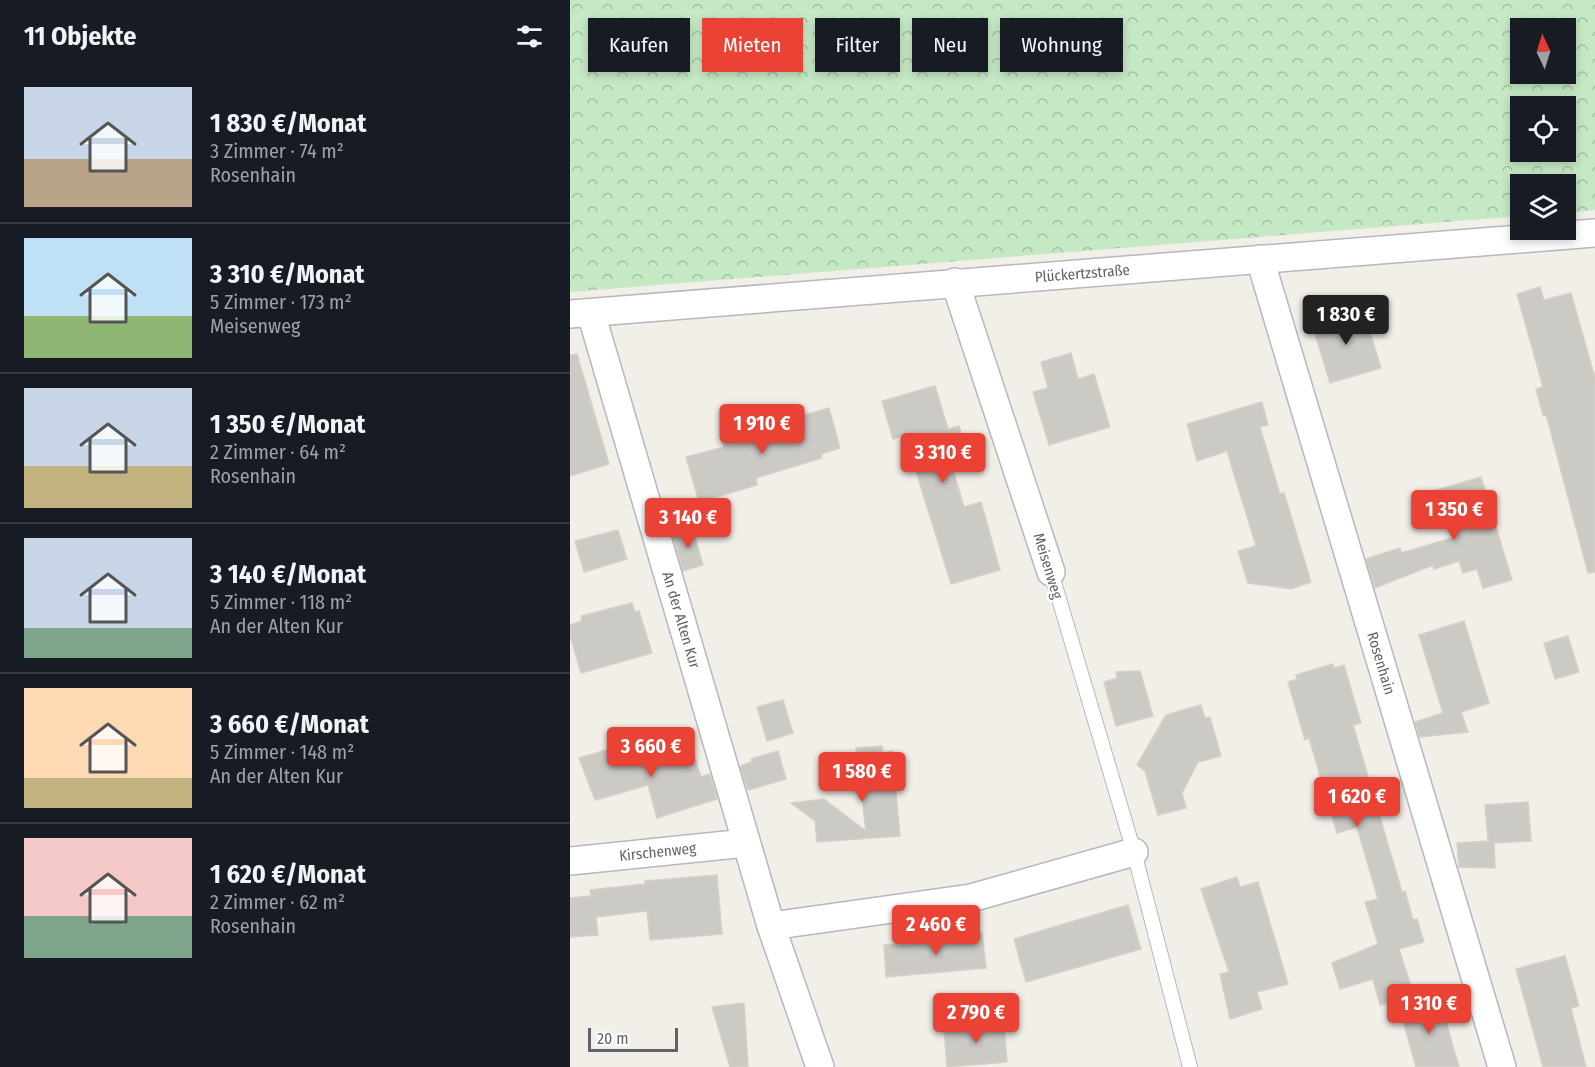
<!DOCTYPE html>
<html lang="de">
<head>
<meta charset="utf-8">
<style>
	:root { --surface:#171b24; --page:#242831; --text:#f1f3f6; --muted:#9ea1a6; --line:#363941; --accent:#ea4335 }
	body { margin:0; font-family:"Fira Sans Condensed",sans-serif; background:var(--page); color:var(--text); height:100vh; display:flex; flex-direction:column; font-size:22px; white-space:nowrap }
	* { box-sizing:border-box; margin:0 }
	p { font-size:20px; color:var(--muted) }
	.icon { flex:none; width:33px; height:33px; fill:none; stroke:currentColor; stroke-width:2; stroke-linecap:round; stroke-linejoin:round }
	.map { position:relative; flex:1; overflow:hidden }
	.details { display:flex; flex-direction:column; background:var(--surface); width:570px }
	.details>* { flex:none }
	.banner { position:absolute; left:18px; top:18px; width:570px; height:54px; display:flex; gap:12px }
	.needle { width:39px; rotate:356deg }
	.buttons { position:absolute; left:940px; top:18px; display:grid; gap:12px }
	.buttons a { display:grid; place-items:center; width:66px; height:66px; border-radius:0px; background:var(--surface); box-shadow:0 3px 9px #0003; font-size:30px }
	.scale { position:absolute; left:18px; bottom:15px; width:90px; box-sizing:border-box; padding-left:6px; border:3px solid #5f6368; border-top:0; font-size:16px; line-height:21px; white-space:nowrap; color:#5f6368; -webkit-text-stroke:4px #fff; paint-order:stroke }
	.price { position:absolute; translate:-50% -51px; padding:0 14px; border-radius:6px; background:var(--accent); color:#fff; font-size:20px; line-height:39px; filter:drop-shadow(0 2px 3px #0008) }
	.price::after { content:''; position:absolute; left:50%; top:36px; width:18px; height:14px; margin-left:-9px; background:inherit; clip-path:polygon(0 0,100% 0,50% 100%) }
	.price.current { background:#222; color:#fff }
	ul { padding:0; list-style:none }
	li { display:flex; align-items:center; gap:18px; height:150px; padding:0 24px }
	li+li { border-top:2px solid var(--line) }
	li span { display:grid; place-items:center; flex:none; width:168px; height:120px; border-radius:0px; color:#555 }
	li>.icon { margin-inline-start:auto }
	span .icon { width:72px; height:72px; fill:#fffc; stroke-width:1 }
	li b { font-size:26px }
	h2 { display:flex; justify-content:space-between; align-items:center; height:72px; padding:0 24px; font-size:26px }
	.pill { padding:0 21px; border-radius:0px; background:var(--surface); box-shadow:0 3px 9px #0003; font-size:21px; line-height:54px }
	.pill.current { background:var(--accent); color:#fff }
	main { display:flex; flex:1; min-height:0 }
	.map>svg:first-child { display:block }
</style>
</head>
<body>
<main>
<section class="details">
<h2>11 Objekte<svg class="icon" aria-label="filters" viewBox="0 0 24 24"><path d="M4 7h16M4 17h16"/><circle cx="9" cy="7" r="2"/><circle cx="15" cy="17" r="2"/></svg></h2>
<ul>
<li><span style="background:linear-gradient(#c9d6e8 60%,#b9a48a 0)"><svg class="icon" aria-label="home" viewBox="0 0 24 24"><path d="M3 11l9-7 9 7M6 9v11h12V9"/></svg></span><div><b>1 830 €/Monat</b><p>3 Zimmer · 74 m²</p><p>Rosenhain</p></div></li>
<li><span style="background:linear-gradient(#bfe0f5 65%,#8fb573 0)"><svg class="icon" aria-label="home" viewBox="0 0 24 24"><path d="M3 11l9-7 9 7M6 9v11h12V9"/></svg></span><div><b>3 310 €/Monat</b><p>5 Zimmer · 173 m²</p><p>Meisenweg</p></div></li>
<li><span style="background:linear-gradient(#c9d6e8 65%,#c2b280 0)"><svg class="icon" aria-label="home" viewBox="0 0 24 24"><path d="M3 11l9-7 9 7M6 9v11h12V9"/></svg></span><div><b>1 350 €/Monat</b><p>2 Zimmer · 64 m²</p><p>Rosenhain</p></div></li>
<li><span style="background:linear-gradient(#c9d6e8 75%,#7fa58c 0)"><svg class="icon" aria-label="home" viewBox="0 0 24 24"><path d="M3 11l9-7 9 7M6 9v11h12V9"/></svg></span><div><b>3 140 €/Monat</b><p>5 Zimmer · 118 m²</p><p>An der Alten Kur</p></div></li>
<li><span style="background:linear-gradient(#ffd9b3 75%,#c2b280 0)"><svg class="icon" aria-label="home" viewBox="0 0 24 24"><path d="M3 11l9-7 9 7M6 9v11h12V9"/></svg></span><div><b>3 660 €/Monat</b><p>5 Zimmer · 148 m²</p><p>An der Alten Kur</p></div></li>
<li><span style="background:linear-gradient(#f6c9c9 65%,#7fa58c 0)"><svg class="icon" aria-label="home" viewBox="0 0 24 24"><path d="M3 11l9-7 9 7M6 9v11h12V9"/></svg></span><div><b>1 620 €/Monat</b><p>2 Zimmer · 62 m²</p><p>Rosenhain</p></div></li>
</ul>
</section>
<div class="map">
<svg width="1025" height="1067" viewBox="0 0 1025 1067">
	<defs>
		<pattern id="forest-crowns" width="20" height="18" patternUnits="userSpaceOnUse" patternTransform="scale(1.5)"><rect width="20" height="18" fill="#c5e8c5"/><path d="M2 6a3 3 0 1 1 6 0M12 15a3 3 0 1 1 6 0" fill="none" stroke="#a3c0a4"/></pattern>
	</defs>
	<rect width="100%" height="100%" fill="#f1efe8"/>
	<path fill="url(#forest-crowns)" fill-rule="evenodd" d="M0 0H1025V210L996 213V184H951V216L0 292ZM951 28H996V74H951ZM951 106H996V152H951Z"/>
	<path fill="#cccac5" stroke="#d6d1c6" stroke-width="1.5" d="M970 287 974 300 1001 293 1025 378V572L1018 573 976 414 973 415 966 389 973 387 947 294Z
		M793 309 811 368 760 383 742 324Z
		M501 353 508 379 524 374 540 427 479 445 463 392 478 388 471 362Z
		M7 354 39 464 0 476V355Z
		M365 386 378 429 389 426 397 455 380 460 394 507 411 502 430 570 381 584 335 436 323 439 312 401Z
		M692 402 698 425 690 427 710 494 714 493 741 582 721 589 678 583 668 551 686 546 657 451 627 461 617 424Z
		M259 408 270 448 251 454 252 458 186 478 187 485 129 502 116 457 154 447 152 441 212 425 211 422Z
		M911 477 942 580 913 588 907 569 893 573 889 561 864 569 863 565 805 588 796 559 830 548 831 553 882 538 867 490Z
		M122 527 133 565 113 571 102 533Z
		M48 530 57 559 14 572 5 541Z
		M62 603 65 612 69 611 82 653 11 673 0 635V625L12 621 11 616Z
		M894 621 919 703 891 712 898 732 850 737 845 722 873 713 849 635Z
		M998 636 1009 672 985 679 974 643Z
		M763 664 764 668 774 665 791 723 783 725 832 892 835 891 843 920 847 919 854 942 829 949 844 995 810 1005 803 979 770 989 762 963 808 944 795 902 808 899 787 827 767 833 739 738 735 740 718 682 727 679 726 675Z
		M570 671 583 716 546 726 534 682 547 678 546 672Z
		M213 700 223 733 197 741 187 707Z
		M631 705 635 718 640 717 651 756 628 762 612 793 616 808 588 815 575 771 567 765 596 715Z
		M120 744 131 777 140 774 147 799 87 818 78 785 25 800 9 758 50 746 51 765Z
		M312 746 313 753 322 751 330 836 247 842 245 821 221 803 254 799 296 831 286 748Z
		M208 751 216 779 178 790 170 766 182 762 181 759Z
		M958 802 961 841 924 843 925 868 889 867 887 843 918 841 915 805Z
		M147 875 152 934 80 940 77 911 26 917 28 935 0 937V898L21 896 20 890 75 884V881Z
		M667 877 670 887 688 882 718 984 687 992 692 1009 660 1019 650 974 659 972 631 889Z
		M558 905 571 949 456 982 444 939Z
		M412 933 416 968 316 977 314 945 365 942V937Z
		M995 956 1009 1006 1001 1008 1016 1067H973L946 969Z
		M869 998 889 1067H846L830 1010Z
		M174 1003 178 1067H160L142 1007Z
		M434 1022 437 1062 377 1067 374 1027Z"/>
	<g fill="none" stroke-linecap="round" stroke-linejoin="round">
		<g stroke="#b5b8bc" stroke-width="16">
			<path id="lane" d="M481 572 564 852 620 1067"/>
		</g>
		<g stroke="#b5b8bc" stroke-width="30">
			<g id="street">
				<path id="s1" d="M690 259 932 1067"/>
				<path d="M385 282 481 572"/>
				<path id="s2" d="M21 313 201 926 250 1067"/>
				<path id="s3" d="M0 314 1025 233"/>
				<path id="s4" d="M0 861 176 843"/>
				<path d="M201 926 401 898 564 852"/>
			</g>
		</g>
		<use href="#lane" stroke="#fff" stroke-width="14"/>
		<use href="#street" stroke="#fff" stroke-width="27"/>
	</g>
	<g text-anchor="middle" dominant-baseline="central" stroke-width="4.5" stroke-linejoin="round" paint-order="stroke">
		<g font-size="15" fill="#5f6368" stroke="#fff">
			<text stroke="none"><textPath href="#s3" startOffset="514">Plückertzstraße</textPath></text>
			<text transform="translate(478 566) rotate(73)">Meisenweg</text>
			<text stroke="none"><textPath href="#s2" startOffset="320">An der Alten Kur</textPath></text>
			<text stroke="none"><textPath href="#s1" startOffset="422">Rosenhain</textPath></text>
			<text stroke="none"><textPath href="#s4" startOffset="88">Kirschenweg</textPath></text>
		</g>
	</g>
</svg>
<div class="buttons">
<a><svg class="needle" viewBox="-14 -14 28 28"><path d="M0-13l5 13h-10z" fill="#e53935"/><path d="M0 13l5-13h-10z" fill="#9ea1a6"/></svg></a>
<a><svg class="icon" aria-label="locate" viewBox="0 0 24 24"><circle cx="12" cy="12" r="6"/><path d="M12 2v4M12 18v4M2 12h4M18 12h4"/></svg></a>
<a><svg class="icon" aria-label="layers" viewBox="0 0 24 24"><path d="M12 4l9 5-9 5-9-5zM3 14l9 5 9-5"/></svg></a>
</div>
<div class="scale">20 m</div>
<b class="price current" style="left:776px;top:346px">1 830 €</b>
<b class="price" style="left:192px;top:455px">1 910 €</b>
<b class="price" style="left:373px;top:484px">3 310 €</b>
<b class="price" style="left:884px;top:541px">1 350 €</b>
<b class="price" style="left:118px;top:549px">3 140 €</b>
<b class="price" style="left:81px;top:778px">3 660 €</b>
<b class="price" style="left:292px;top:803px">1 580 €</b>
<b class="price" style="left:787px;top:828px">1 620 €</b>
<b class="price" style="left:366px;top:956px">2 460 €</b>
<b class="price" style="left:859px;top:1035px">1 310 €</b>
<b class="price" style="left:406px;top:1044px">2 790 €</b>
<div class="banner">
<a class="pill">Kaufen</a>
<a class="pill current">Mieten</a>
<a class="pill">Filter</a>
<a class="pill">Neu</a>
<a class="pill">Wohnung</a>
</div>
</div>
</main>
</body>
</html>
